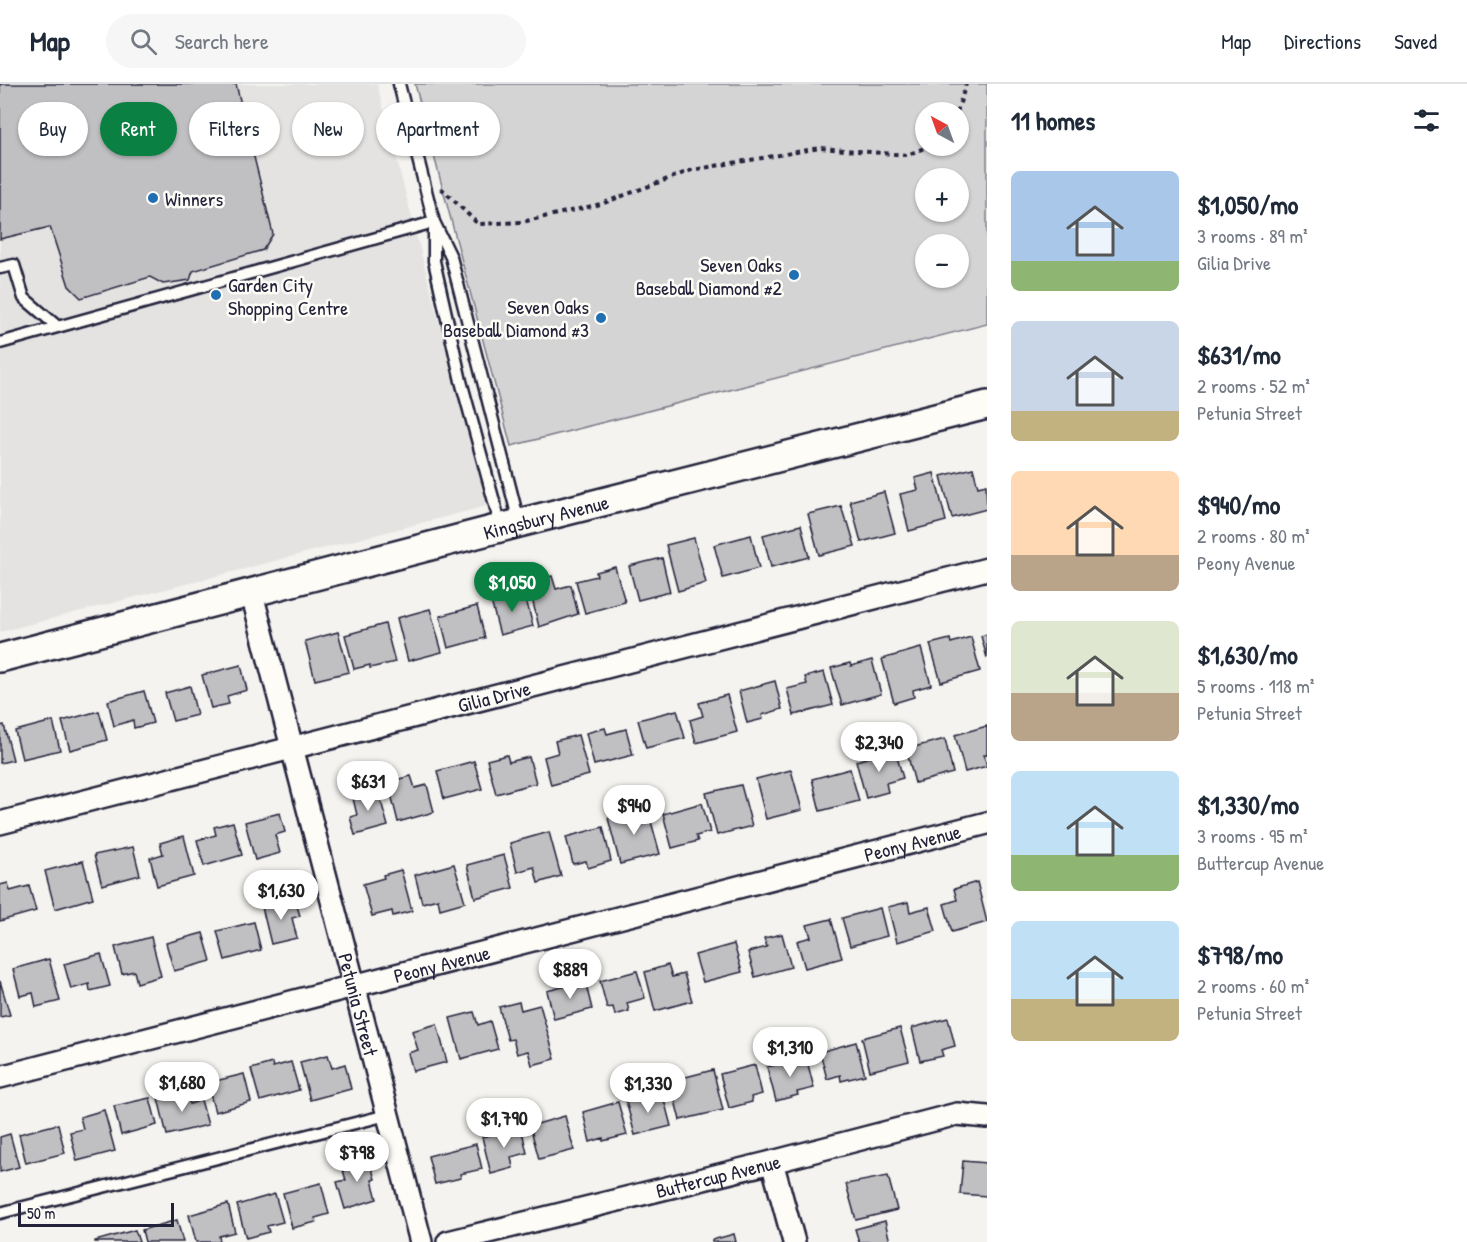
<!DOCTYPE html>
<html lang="en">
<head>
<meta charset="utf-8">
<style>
	:root { --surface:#fff; --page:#f6f6f7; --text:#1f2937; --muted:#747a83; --line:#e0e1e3; --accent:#0b8043 }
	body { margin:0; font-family:"Patrick Hand",sans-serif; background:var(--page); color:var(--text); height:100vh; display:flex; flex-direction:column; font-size:22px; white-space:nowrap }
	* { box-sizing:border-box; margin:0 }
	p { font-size:20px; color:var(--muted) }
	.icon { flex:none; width:33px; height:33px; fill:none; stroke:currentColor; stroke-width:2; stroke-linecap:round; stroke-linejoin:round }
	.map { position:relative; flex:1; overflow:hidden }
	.panel { display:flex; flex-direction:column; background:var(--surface); width:480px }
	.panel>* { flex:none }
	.hud { position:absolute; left:18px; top:18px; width:570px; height:54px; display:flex; gap:12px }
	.needle { width:39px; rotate:319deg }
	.buttons { position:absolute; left:915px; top:18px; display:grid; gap:12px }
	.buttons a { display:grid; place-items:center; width:54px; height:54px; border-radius:50%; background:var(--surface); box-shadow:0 2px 4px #0004; font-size:30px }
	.scale { position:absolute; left:18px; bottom:15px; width:156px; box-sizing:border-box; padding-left:6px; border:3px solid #22223b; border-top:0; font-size:16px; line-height:21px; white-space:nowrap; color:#22223b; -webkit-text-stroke:4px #fdfcf7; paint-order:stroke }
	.price { position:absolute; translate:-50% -51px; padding:0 14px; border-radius:21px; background:#fff; color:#222; font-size:20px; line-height:39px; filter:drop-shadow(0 2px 3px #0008) }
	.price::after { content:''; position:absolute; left:50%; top:36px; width:18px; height:14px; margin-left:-9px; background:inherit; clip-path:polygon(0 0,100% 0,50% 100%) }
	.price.on { background:var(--accent); color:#fff }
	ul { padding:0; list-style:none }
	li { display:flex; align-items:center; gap:18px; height:150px; padding:0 24px }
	li span { display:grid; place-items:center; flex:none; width:168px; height:120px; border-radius:9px; color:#555 }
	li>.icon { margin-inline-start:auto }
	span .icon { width:72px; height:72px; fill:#fffc; stroke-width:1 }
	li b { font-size:26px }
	h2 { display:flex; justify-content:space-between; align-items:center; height:72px; padding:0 24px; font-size:26px }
	.tag { padding:0 21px; border-radius:27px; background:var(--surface); box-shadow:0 2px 4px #0004; font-size:21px; line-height:54px }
	.tag.on { background:var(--accent); color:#fff }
	header { display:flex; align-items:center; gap:36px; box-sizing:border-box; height:84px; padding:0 30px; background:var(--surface); border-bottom:2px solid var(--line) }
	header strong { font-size:28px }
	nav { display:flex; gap:33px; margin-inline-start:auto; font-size:21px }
	.search { width:420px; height:54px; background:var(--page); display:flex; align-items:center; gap:15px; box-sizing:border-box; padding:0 21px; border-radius:33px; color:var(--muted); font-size:22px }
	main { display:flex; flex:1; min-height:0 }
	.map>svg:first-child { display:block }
</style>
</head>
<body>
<header>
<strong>Map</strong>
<div class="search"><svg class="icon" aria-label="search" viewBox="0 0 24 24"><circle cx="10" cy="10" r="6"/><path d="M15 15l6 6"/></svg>Search here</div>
<nav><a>Map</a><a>Directions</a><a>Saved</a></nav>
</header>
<main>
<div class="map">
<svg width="987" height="1158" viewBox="0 0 987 1158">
	<rect width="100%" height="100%" fill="#f4f3ef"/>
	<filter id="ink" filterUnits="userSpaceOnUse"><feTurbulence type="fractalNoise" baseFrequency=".0167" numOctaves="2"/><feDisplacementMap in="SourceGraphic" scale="12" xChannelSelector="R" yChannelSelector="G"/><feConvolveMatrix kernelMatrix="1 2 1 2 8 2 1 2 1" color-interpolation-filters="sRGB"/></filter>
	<g filter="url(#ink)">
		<path fill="#e4e3e2" d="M0 0H377L487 422 0 548Z"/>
		<path fill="#d5d4d5" stroke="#7c7b88" stroke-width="1.5" fill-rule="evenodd" d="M415 0H987V240L511 362ZM926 28H958V62H926ZM926 94H958V128H926ZM926 160H958V194H926Z"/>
		<path fill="#c0bfc2" stroke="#22223b" stroke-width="1.5" d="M0 0H236L273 150 263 166 193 187 190 196 163 200 150 193 81 214 69 202 50 143 0 155Z
			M973 384 978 403 986 401 987 425 952 434 941 392Z
			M934 389 946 437 909 447 900 410 918 406 915 394Z
			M884 408 895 449 861 458 850 417Z
			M841 422 846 438H848L855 462 819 471 808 430Z
			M801 441 809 473 771 483 763 451Z
			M751 451 759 484 723 494 714 461Z
			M694 454 706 499 678 507 666 461Z
			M662 474 670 508 638 516 629 482Z
			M615 483 625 518 585 529 576 497 597 492 596 488Z
			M552 492 556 505 571 501 578 530 539 543 528 498Z
			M524 508 533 542 500 551 491 517Z
			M477 522 485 554 448 564 440 532Z
			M430 525 442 568 408 577 397 534Z
			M385 540 395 578 370 584V581L354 585 345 551Z
			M338 548 349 588 315 596 305 557Z
			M987 550V574L981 552Z
			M971 553 980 587 941 598 930 560 950 555 951 559Z
			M921 564 931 601 913 606 914 613 894 619 882 575Z
			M872 576 881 610 842 621 831 584 850 579 851 582Z
			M241 581 247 606 227 612 229 620 211 624 202 591Z
			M824 588 833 621 794 631 787 605 807 600 805 593Z
			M775 597 782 625 762 631 763 635 747 639 739 607Z
			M190 602 197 631 173 637 165 609Z
			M144 607 153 639 134 644 133 636 114 642 108 617Z
			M727 611 737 648 696 659 690 636 703 632 699 619Z
			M677 626 685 654 646 664 638 636Z
			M99 627 107 656 70 666 62 637Z
			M53 637 60 666 22 675 15 647Z
			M4 641 13 676 0 679V642Z
			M987 642V671H984L987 682 965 688 955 651Z
			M605 644 607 650 626 645 633 671 594 681 586 649Z
			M578 651 589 691 551 701 544 673 558 669 555 657Z
			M945 655 953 689 915 699 906 665Z
			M895 666 903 694 886 699 888 708 866 714 856 677Z
			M507 671 509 678 529 673 536 699 496 710 487 676Z
			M474 677 482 705 444 715 437 687Z
			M850 685 859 717 820 727 812 695Z
			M791 686 802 726 766 735 756 695Z
			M411 692 415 704 427 701 434 728 398 738 388 698Z
			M741 701 752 742 717 751 706 709Z
			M377 703 388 742 355 751 350 733 357 731 352 710Z
			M702 719 710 748 696 752 698 757 672 764 663 730Z
			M647 723 660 770 620 780 608 734Z
			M280 729 285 748 275 751 280 769 255 776 245 738Z
			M233 738 242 771 204 782 197 756 216 751 214 743Z
			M603 743 611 777 588 784 586 777 573 780 566 753Z
			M549 748 561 792 538 799 534 783 517 788 510 759Z
			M184 752 194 792 157 802 150 774 163 770 160 759Z
			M133 763 140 791 102 801 94 771Z
			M504 771 513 804 475 814 467 781Z
			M83 777 93 814 55 825 45 787Z
			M454 780 465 818 440 825 438 815 422 819 415 791Z
			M401 786 412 827 393 832 392 827 372 832 363 800 384 794 383 791Z
			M977 798 987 838 952 848 944 820 957 816 954 805Z
			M8 799 10 807 29 802 36 827 0 837V801Z
			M295 815 300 832 292 834 297 854 271 860 262 823Z
			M908 818 910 828 929 823 936 847 897 858 888 823Z
			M880 824 887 852 850 862 842 834Z
			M831 835 842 874 805 884 797 857 811 853 807 841Z
			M254 838 261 866 225 876 217 847Z
			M203 849 211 877 174 887 166 859Z
			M782 850 791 883 755 893 748 868 767 863 764 854Z
			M151 853 161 892 137 899 134 887 122 890 115 863Z
			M734 860 742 888 703 898 695 871Z
			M101 870 110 902 90 907 89 900 71 905 64 880Z
			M49 875 60 917 36 923 33 909 20 912 13 885Z
			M668 881 672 893 684 890 692 917 655 927 645 888Z
			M637 887 645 914 627 919 629 927 615 931 613 923 607 924 600 897Z
			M0 897 10 931 0 933Z
			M585 897 592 925 554 935 547 907Z
			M519 918 521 926 540 921 555 975 532 981 528 967 517 970 513 955 508 956 499 923Z
			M474 928 478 941 490 937 498 965 461 975 450 934Z
			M948 934 955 962 941 966 943 972 920 977 912 944Z
			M437 940 447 978 413 987 408 969 418 966 412 947Z
			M900 944 909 977 870 987 862 954Z
			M856 958 865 991 841 997 840 991 827 995 820 968Z
			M328 971 332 984 345 980 351 1005 310 1016 300 978Z
			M806 973 814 1004 797 1008 798 1011 776 1017 767 983Z
			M291 978 299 1006 260 1017 251 985 272 979 273 983Z
			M755 981 762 1010 751 1013 752 1018 729 1024 720 990Z
			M713 986 723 1026 680 1036 670 997Z
			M244 990 251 1018 215 1028 207 999Z
			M186 1006 190 1020 201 1016 208 1041 167 1051 158 1014Z
			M662 1008 671 1042 635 1051 626 1017Z
			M150 1014 157 1041 121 1051 114 1022Z
			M618 1018 627 1051 603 1057V1054L590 1058 583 1028Z
			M104 1026 115 1067 77 1077 70 1048 83 1045 80 1033Z
			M565 1032 574 1066 539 1075 530 1042Z
			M58 1040 65 1069 26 1079 19 1050Z
			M521 1043 527 1069 511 1073 513 1084 491 1090 482 1053Z
			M10 1050 19 1083 0 1088V1053Z
			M476 1060 482 1085 460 1090 461 1094 435 1100 428 1072Z
			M368 1072 375 1095 372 1096 377 1115 345 1125 337 1098 346 1096 341 1080Z
			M963 1077 987 1079V1112L960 1110Z
			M888 1092 897 1126 856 1136 846 1100Z
			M321 1099 329 1130 315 1134 316 1138 292 1144 283 1109Z
			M275 1110 283 1138 267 1142 269 1148 246 1154 237 1121Z
			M228 1120 235 1148 219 1152 220 1158H196L189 1131Z
			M177 1136 183 1158H145L142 1146Z
			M885 1137 890 1158H859L855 1145Z
			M135 1146 139 1158H95V1157Z
			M734 1150 736 1158H712V1156Z"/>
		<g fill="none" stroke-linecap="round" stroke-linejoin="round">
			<g stroke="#22223b" stroke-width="15">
				<path id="service" d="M399 0 434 138 451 173 519 438
					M434 142V177L461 297 501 443
					M0 184 14 181 24 214 58 243
					M0 259 434 138
					M0 1129 387 1031"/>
			</g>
			<g stroke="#22223b" stroke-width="26">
				<g id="minor">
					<path id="s1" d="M252 510 421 1158"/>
					<path id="s2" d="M0 739 987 485"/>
					<path id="s3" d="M0 993 987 739"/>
					<path d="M772 1078 794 1158"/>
					<path id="s4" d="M448 1158 772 1078 957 1030 987 1033"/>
				</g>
			</g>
			<g stroke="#22223b" stroke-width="32">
				<g id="tertiary">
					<path id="s5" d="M0 574 519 439 987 321"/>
				</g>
			</g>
			<path stroke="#22223b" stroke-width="4" stroke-dasharray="4.5 4.5" stroke-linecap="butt" d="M957 28 966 0
				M441 104 478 140 522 138 601 120 692 86 820 64 907 71 929 62"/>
			<use href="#service" stroke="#fdfcf7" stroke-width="10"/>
			<use href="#minor" stroke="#fdfcf7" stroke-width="21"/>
			<use href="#tertiary" stroke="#fdfcf7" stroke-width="27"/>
		</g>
	</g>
	<g fill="#1f6fb2" stroke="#fdfcf7" stroke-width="2">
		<circle cx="153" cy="114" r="6"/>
		<circle cx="794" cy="191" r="6"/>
		<circle cx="216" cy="211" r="6"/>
		<circle cx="601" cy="234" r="6"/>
	</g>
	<g text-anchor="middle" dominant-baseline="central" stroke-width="5" stroke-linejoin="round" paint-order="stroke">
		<g font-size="20" fill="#22223b" stroke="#fdfcf7" text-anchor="start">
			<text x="165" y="114">Winners</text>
			<text x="782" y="180" text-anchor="end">Seven Oaks<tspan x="782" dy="23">Baseball Diamond #2</tspan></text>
			<text x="228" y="200">Garden City<tspan x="228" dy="23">Shopping Centre</tspan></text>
			<text x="589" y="222" text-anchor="end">Seven Oaks<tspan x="589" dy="23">Baseball Diamond #3</tspan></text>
		</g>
		<g font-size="20" fill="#22223b" stroke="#fdfcf7">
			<text stroke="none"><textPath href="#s5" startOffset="564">Kingsbury Avenue</textPath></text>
			<text stroke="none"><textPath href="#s2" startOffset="510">Gilia Drive</textPath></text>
			<text stroke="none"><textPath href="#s3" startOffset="942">Peony Avenue</textPath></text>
			<text stroke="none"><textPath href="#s3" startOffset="456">Peony Avenue</textPath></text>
			<text stroke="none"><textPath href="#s1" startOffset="424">Petunia Street</textPath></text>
			<text stroke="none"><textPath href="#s4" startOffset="278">Buttercup Avenue</textPath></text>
		</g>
	</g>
</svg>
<div class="buttons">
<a><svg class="needle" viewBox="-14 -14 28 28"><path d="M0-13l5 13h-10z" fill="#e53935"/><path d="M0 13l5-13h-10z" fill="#747a83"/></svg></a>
<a>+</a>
<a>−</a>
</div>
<div class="scale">50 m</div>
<b class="price on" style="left:512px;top:529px">$1,050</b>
<b class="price" style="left:879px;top:689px">$2,340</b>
<b class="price" style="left:368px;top:728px">$631</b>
<b class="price" style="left:634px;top:752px">$940</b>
<b class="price" style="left:281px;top:837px">$1,630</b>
<b class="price" style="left:570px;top:916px">$889</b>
<b class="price" style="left:790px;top:994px">$1,310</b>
<b class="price" style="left:182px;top:1029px">$1,680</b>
<b class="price" style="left:648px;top:1030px">$1,330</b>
<b class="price" style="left:504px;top:1065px">$1,790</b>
<b class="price" style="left:357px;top:1099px">$798</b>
<div class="hud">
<a class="tag">Buy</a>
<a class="tag on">Rent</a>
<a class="tag">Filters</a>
<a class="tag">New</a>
<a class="tag">Apartment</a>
</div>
</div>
<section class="panel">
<h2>11 homes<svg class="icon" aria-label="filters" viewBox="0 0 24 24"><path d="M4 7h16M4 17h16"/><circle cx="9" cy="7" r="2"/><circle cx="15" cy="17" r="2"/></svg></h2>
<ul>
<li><span style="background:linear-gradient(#a9c7e8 75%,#8fb573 0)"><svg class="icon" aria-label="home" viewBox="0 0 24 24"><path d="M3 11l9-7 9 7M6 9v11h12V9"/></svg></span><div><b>$1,050/mo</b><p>3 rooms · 89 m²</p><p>Gilia Drive</p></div></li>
<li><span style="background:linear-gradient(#c9d6e8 75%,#c2b280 0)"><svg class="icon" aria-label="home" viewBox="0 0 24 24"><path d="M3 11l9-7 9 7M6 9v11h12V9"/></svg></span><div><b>$631/mo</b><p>2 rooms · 52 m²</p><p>Petunia Street</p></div></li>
<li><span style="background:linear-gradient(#ffd9b3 70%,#b9a48a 0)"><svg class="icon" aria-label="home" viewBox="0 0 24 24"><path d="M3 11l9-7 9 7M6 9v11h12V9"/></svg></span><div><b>$940/mo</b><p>2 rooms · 80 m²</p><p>Peony Avenue</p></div></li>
<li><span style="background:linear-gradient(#dfe7d0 60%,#b9a48a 0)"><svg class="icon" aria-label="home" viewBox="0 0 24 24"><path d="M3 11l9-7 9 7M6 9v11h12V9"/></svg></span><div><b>$1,630/mo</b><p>5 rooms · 118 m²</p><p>Petunia Street</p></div></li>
<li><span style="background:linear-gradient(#bfe0f5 70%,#8fb573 0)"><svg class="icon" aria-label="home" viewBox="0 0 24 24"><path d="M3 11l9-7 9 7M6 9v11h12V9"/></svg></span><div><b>$1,330/mo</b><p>3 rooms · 95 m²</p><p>Buttercup Avenue</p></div></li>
<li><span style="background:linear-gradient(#bfe0f5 65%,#c2b280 0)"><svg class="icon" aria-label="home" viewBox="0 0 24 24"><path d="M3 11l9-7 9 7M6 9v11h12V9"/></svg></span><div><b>$798/mo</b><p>2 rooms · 60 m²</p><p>Petunia Street</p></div></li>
</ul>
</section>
</main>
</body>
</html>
